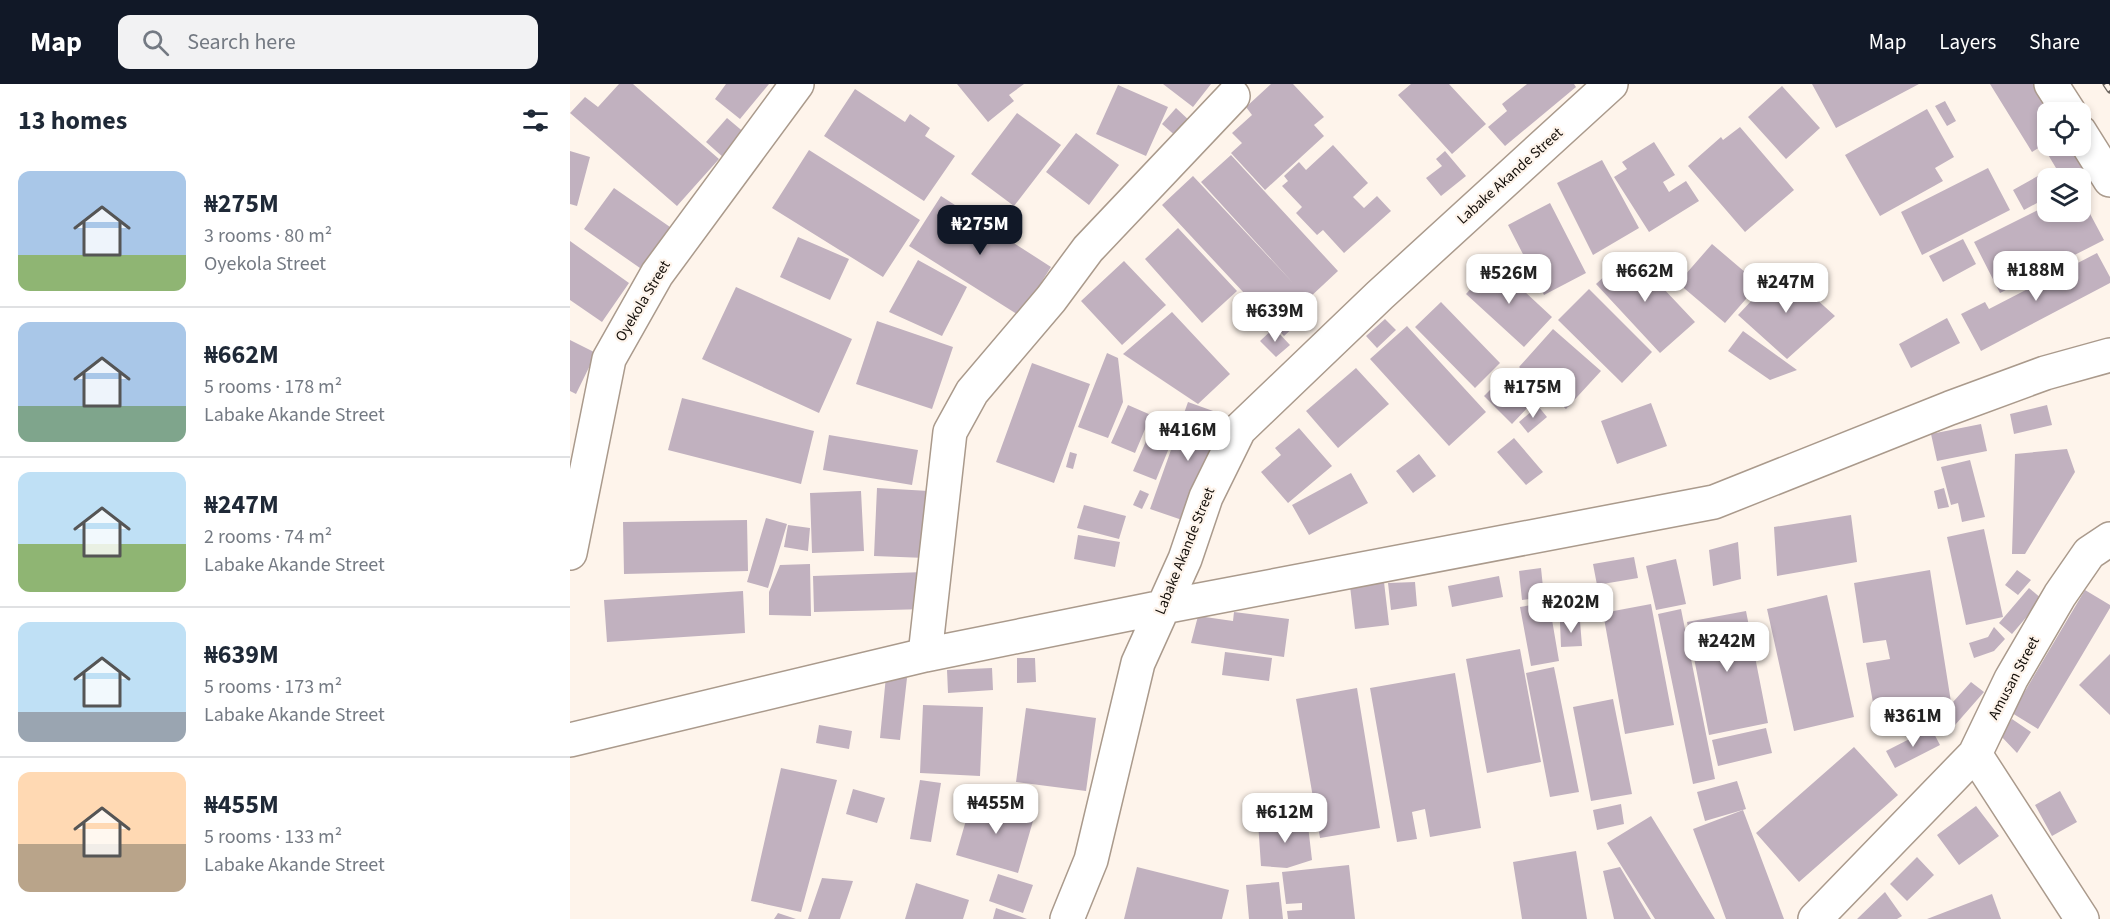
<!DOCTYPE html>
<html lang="en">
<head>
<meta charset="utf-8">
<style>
	:root { --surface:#fff; --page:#f2f2f3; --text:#1f2937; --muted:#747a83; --line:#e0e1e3; --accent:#111827 }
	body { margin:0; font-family:"Source Sans 3",sans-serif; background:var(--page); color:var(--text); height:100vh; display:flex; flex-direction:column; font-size:22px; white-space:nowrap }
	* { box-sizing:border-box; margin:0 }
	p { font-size:20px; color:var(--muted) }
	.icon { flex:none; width:33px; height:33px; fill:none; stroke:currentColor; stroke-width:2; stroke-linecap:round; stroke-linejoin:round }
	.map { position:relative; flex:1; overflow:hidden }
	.side { display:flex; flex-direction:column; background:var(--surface); width:570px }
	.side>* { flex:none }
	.buttons { position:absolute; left:1467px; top:18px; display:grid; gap:12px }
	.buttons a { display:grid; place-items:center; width:54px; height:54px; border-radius:12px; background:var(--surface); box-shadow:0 3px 9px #0003; font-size:30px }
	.price { position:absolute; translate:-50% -51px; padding:0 14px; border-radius:12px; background:#fff; color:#222; font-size:20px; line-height:39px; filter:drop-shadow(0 2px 3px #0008) }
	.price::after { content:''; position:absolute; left:50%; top:36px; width:18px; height:14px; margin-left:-9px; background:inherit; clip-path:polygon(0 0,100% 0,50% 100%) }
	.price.current { background:var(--accent); color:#fff }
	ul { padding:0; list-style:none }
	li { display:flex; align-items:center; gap:18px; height:150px; padding:0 18px }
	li+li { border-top:2px solid var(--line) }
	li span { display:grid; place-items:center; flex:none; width:168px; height:120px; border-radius:12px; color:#555 }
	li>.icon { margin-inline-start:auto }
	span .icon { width:72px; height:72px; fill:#fffc; stroke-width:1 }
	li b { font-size:26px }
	h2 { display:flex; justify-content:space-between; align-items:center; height:72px; padding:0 18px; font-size:26px }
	header { display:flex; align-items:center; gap:36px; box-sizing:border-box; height:84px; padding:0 30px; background:var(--accent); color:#fff }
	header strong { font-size:28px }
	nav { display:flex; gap:33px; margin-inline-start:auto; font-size:21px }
	.search { width:420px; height:54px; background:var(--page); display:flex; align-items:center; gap:15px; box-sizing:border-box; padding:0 21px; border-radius:12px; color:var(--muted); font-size:22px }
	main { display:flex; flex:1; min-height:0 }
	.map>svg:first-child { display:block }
</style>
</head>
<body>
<header>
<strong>Map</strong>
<div class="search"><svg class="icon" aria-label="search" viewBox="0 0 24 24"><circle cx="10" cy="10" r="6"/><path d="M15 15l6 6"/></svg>Search here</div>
<nav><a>Map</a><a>Layers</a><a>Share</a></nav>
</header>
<main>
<section class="side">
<h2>13 homes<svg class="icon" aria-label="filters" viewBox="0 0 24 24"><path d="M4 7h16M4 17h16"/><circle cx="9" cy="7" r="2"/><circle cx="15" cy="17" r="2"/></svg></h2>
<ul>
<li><span style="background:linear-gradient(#a9c7e8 70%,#8fb573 0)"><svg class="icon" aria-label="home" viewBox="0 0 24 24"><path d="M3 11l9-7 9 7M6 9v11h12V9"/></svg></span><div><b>₦275M</b><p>3 rooms · 80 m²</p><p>Oyekola Street</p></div></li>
<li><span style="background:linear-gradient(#a9c7e8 70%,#7fa58c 0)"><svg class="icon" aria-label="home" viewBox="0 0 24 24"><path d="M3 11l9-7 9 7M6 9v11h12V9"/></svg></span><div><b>₦662M</b><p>5 rooms · 178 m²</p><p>Labake Akande Street</p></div></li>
<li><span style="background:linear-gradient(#bfe0f5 60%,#8fb573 0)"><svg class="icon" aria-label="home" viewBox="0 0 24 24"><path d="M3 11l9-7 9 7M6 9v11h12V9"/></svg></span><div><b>₦247M</b><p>2 rooms · 74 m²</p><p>Labake Akande Street</p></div></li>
<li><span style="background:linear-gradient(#bfe0f5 75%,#9aa5b1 0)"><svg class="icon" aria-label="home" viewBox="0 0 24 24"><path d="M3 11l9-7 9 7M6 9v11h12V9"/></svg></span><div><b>₦639M</b><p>5 rooms · 173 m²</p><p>Labake Akande Street</p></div></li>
<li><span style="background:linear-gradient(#ffd9b3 60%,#b9a48a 0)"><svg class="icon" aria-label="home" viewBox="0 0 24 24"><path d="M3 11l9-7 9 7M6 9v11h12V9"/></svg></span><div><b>₦455M</b><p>5 rooms · 133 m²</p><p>Labake Akande Street</p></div></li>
</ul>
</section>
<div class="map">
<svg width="1540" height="835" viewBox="0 0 1540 835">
	<rect width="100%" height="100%" fill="#fef4eb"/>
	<path fill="#c1b1bf" d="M49 0H63L149 75 107 122 0 29 15 13 28 23Z
		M156 0H199L170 35 145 15Z
		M387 0H454L439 11 444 17 418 38Z
		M593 0H641L623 23Z
		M701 0H723L754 33 744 41 754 52 695 106 661 69 672 59 662 49 682 31 676 23Z
		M841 0H879L916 40 882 70 828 11Z
		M957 0H1004L1006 3 935 62 918 43 937 27 932 20Z
		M1242 0H1349L1266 44Z
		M1420 0H1474L1492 28H1478V58L1462 68Z
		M548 1 598 23 576 72 526 50Z
		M1212 2 1250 44 1216 75 1178 33Z
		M285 5 335 38 340 30 360 44 355 52 385 72 354 117 254 52Z
		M1375 17 1386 37 1377 42 1365 22Z
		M606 24 622 39 608 54 592 40Z
		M1357 25 1384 73 1365 84 1373 97 1310 132 1275 71Z
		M447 29 491 61 444 122 401 90Z
		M157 34 176 50 154 74 136 58Z
		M1170 43 1224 106 1175 148 1118 82 1151 53 1153 56Z
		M506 49 549 81 519 121 476 88Z
		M1084 58 1105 91 1093 98 1099 108 1116 97 1129 117 1079 148 1044 93 1057 85 1052 78Z
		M763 61 798 99 783 113 794 124 807 112 821 127 774 169 753 146 747 151 726 129 732 123 712 102 718 97 714 92 729 78 736 86Z
		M1488 62H1507L1523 88 1511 94H1492L1477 69Z
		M239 66 350 136 313 193 202 124Z
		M0 67 20 73 7 122 0 120Z
		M875 67 896 92 871 112 856 94 872 82 866 75Z
		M661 71 768 187 738 215 745 224 714 252 592 121 623 92 724 200 631 98Z
		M1032 76 1069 144 1023 171 987 99Z
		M1418 84 1440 126 1352 171 1331 128Z
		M1482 84 1488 94H1478V113L1454 126 1443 106Z
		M44 104 100 143 70 184 14 145Z
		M1510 111 1534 156 1430 209 1404 158 1478 121V128H1510Z
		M371 112 481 183 450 232 339 162Z
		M980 119 1016 189 974 211 938 141Z
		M608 144 667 207 632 239 575 175Z
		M228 153 279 175 260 216 210 193Z
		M1393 155 1406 180 1373 198 1359 172Z
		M0 157 59 199 32 238 0 216Z
		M1142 160 1189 200 1155 239 1108 199Z
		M1060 169 1125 238 1090 269 1026 200Z
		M1527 169 1540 193V199L1411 267 1391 230 1415 218 1419 225Z
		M348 176 397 203 372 252 319 228Z
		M554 177 596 221 552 261 511 217Z
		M924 179 982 233 954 263 896 210Z
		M1212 184 1265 232 1217 275 1168 231Z
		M166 203 282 255 249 329 132 275Z
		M1019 205 1082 268 1052 299 988 236Z
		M871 218 930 279 905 304 845 243Z
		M602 228 660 290 628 320 553 270Z
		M1377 234 1390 259 1341 284 1329 260Z
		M815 235 826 246 807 264 796 252Z
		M307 237 383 263 362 325 286 300Z
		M837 242 916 328 879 362 800 275Z
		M704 244 720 261 706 273 690 257Z
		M983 245 1031 287 996 325 949 283Z
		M1173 247 1227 286 1200 296 1158 267Z
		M0 256 26 269 6 310 0 307Z
		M537 269 548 274 553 318 538 354 508 343Z
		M462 279 520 300 484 399 426 378Z
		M786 284 819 320 768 364 736 327Z
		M932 294 960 321 942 340 914 312Z
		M112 314 244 347 231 400 98 366Z
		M618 318 657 332 618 438 580 425Z
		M1081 319 1097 362 1047 380 1031 337Z
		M558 321 581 331 565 369 541 359Z
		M1477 321 1482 341 1444 350 1440 330Z
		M968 322 977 333 958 349 949 338Z
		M589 330 603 335 595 357 580 351Z
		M1411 340 1417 367 1367 377 1361 350Z
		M729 344 762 382 718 419 691 388 711 371 705 364Z
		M259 351 348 366 342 401 253 386Z
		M944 354 973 388 956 401 927 368Z
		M577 355 599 364 586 396 563 387Z
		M1497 365 1505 388 1455 470H1442L1445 370Z
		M500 368 507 370 503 385 496 383Z
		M849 370 866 392 843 409 826 387Z
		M1400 376 1415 433 1392 438 1388 419 1381 421 1371 383Z
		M781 389 798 419 739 451 722 421Z
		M307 404 359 407 356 474 304 472Z
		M1374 404 1379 423 1368 425 1364 407Z
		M570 406 579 410 572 425 563 421Z
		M291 407 294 467 242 469 240 409Z
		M514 421 556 432 549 455 507 444Z
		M1281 431 1287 478 1207 492 1204 443Z
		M196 434 217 440 198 504 177 498Z
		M177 436 178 487 54 490 53 438Z
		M218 441 240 444 238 467 214 463Z
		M1414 445 1433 533 1396 541 1377 453Z
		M508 451 550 458 545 483 504 475Z
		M1168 458 1171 495 1143 502 1139 466Z
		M1064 473 1068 494 1027 501 1023 480Z
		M1106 475 1116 520 1086 526 1076 482Z
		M240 480 241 532 199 531V508L210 481Z
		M971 484 974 513 952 516 949 487Z
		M1360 486 1381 618 1305 630 1296 579 1320 575 1316 556 1293 559 1284 499Z
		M1447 486 1461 496 1448 511 1435 501Z
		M354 488 356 525 244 528 243 492Z
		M929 492 933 513 882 523 878 502Z
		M814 498 819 541 785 545 780 502Z
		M845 498 847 522 821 526 818 499Z
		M1459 504 1472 515 1442 550 1429 539Z
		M1515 506 1540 521V524L1468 645 1442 629Z
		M173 507 175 549 37 558 34 516Z
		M1257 511 1284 633 1224 647 1197 525Z
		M979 518 989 577 961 582 950 523Z
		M1081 520 1104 641 1055 650 1033 529Z
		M1111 525 1145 695 1123 700 1088 530Z
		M1176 527 1198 639 1139 651 1117 538Z
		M664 528 719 535 714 573 621 559 628 532 663 537Z
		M1010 537 1012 562 991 563 990 538Z
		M1424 543 1435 555 1424 567 1404 574 1399 559 1418 553Z
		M950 565 971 678 917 689 896 575Z
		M655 568 702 574 699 597 652 591Z
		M1540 570V631L1509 601Z
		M447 574H465L466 598 447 599Z
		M984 583 1009 708 980 713 956 589Z
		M422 584 423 606 378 609 377 586Z
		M885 589 911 744 860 753 855 725 842 728 847 755 827 758 800 604Z
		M316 592 337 594 330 656 310 654Z
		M1401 598 1414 608 1378 649 1365 638Z
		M787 604 810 744 750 754 726 615Z
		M1043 615 1062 710 1021 717 1003 623Z
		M353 621 413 623 410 692 350 689Z
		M456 624 526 634 516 707 446 698Z
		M1442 635 1461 648 1447 669 1430 651Z
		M249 641 282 647 279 665 246 659Z
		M1196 644 1202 669 1148 682 1142 656Z
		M1361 644 1370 661 1325 684 1316 667Z
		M1284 663 1328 711 1229 798 1186 749Z
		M211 684 267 696 231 828 181 817Z
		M350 696 371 699 361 758 340 755Z
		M1167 697 1176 725 1135 737 1127 708Z
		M283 705 315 714 307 739 276 730Z
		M1490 707 1507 738 1482 752 1465 721Z
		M403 712 465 730 448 789 386 771Z
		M1051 720 1054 740 1027 746 1023 726Z
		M1406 722 1429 752 1389 781 1367 751Z
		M1173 726 1214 835H1156L1123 745Z
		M1081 732 1145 835H1085L1037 759Z
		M737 733 742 776 717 784 691 782 688 738 712 740Z
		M1006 767 1017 835H952L943 778Z
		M1347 773 1364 791 1337 817 1320 800Z
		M779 781 785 835H718L717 827 732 826V819L716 820 712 788Z
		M567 783 659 806 652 835H554Z
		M1050 783 1075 825 1081 835H1044L1033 787Z
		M428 790 463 801 453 829 419 817Z
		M252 794 283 797 270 835H238Z
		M709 798 713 835H679L676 801Z
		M346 799 399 816 393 835H335Z
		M1315 808 1332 832 1327 835H1287Z
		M1422 810 1431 835H1357Z
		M426 824 457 835H423Z
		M208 829 226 835H204Z"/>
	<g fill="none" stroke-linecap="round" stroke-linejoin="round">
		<g stroke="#aa9a8c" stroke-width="36">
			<path id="minor" d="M1481 0 1499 28
				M1510 48 1540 96
				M0 469 39 275 87 190 227 0
				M355 571 380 348 402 308 481 215 518 165 663 12
				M0 656 355 571 593 523 1144 418 1380 324 1475 289 1540 271
				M1405 670 1512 835
				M497 835 521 776 568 579 615 475 636 413 669 346 810 211 1041 0
				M1245 835 1405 670 1441 595 1490 511 1519 469 1540 455"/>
		</g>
		<use href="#minor" stroke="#fff" stroke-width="33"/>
		<g stroke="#6d6660" stroke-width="7">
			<path id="rail" d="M1536 0 1540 6"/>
		</g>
		<use href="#rail" stroke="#fef4eb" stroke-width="4.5" stroke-dasharray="14" stroke-linecap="butt"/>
	</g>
	<g text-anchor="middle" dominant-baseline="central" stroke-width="4.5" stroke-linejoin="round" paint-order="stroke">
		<g font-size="15" fill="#130e09" stroke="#fef4eb">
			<text transform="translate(940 92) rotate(-42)">Labake Akande Street</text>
			<text transform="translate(73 217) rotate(-59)">Oyekola Street</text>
			<text transform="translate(615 467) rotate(-68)">Labake Akande Street</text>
			<text transform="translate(1444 594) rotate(-62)">Amusan Street</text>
		</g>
	</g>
</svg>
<div class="buttons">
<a><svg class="icon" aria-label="locate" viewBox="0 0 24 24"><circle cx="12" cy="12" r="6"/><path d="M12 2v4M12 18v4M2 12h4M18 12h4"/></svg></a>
<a><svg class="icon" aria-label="layers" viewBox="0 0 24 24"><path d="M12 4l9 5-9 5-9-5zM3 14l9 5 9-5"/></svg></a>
</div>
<b class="price current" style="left:410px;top:172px">₦275M</b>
<b class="price" style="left:1466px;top:218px">₦188M</b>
<b class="price" style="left:1075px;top:219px">₦662M</b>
<b class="price" style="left:939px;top:221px">₦526M</b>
<b class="price" style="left:1216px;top:230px">₦247M</b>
<b class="price" style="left:705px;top:259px">₦639M</b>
<b class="price" style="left:963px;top:335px">₦175M</b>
<b class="price" style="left:618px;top:378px">₦416M</b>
<b class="price" style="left:1001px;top:550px">₦202M</b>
<b class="price" style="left:1157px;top:589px">₦242M</b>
<b class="price" style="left:1343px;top:664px">₦361M</b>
<b class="price" style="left:426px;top:751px">₦455M</b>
<b class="price" style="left:715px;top:760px">₦612M</b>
</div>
</main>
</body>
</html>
